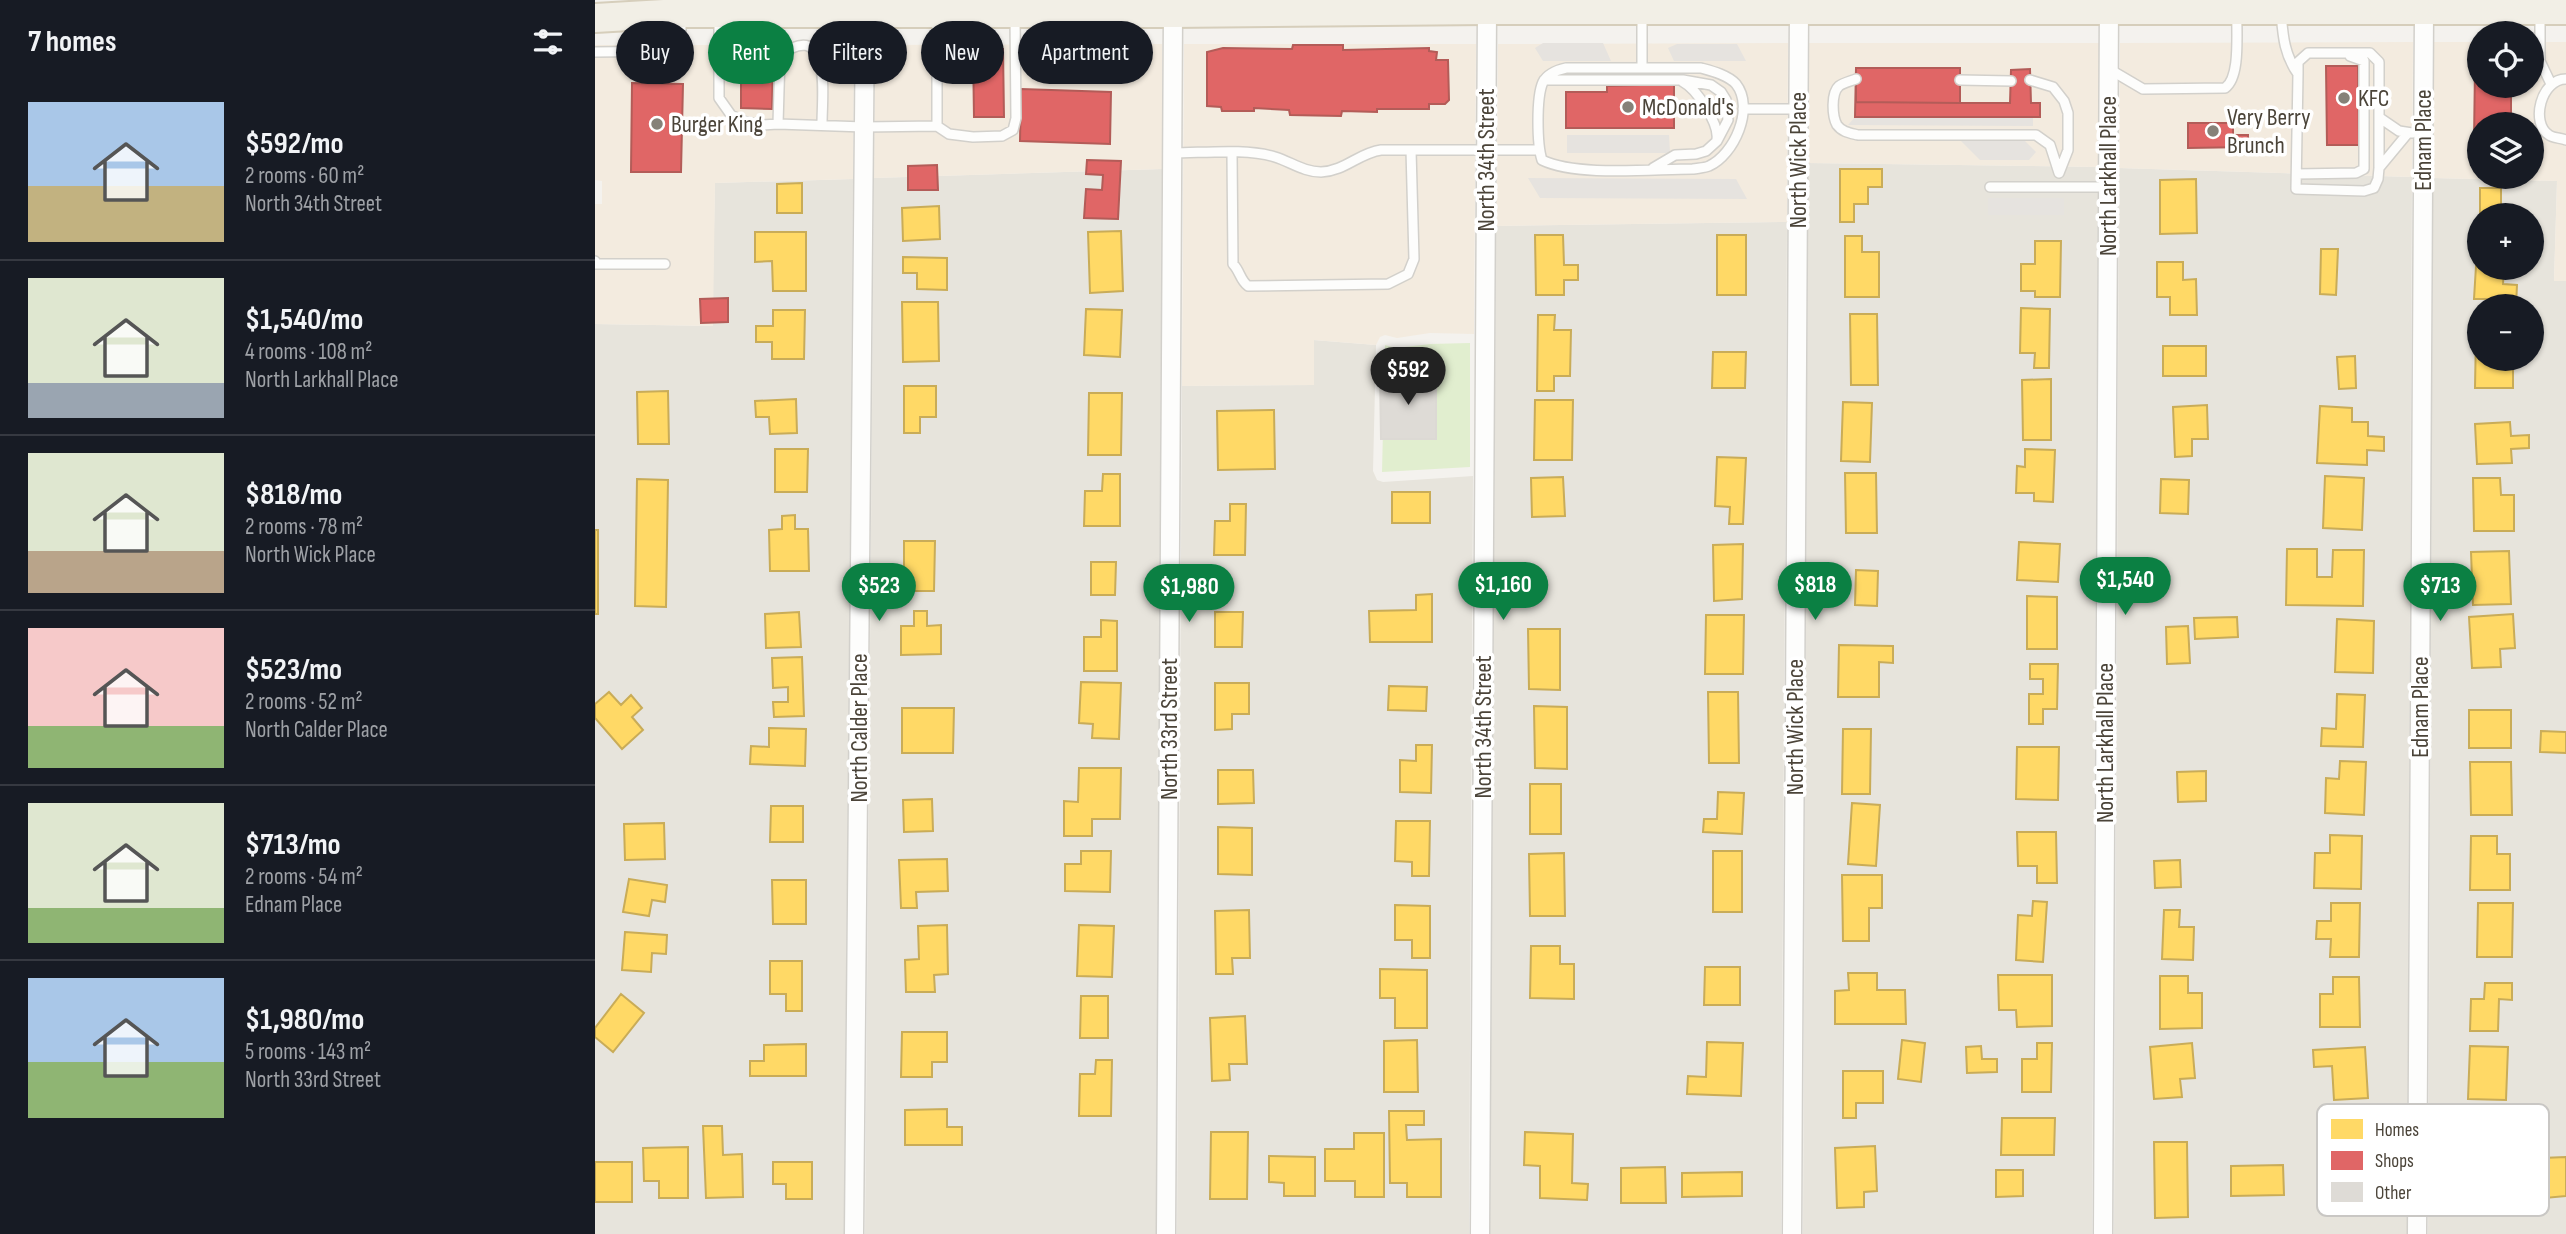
<!DOCTYPE html>
<html lang="en">
<head>
<meta charset="utf-8">
<style>
	:root { --surface:#171b24; --page:#20242c; --text:#f1f3f6; --muted:#9ea1a6; --line:#363941; --accent:#0b8043 }
	body { margin:0; font-family:"Sofia Sans Condensed",sans-serif; background:var(--page); color:var(--text); height:100vh; display:flex; flex-direction:column; font-size:26px; white-space:nowrap }
	* { box-sizing:border-box; margin:0 }
	p { font-size:23px; color:var(--muted) }
	.icon { flex:none; width:38px; height:38px; fill:none; stroke:currentColor; stroke-width:2; stroke-linecap:round; stroke-linejoin:round }
	.map { position:relative; flex:1; overflow:hidden }
	.sheet { display:flex; flex-direction:column; background:var(--surface); width:595px }
	.sheet>* { flex:none }
	.top-card { position:absolute; left:21px; top:21px; width:665px; height:63px; display:flex; gap:14px }
	.buttons { position:absolute; left:1872px; top:21px; display:grid; gap:14px }
	.buttons a { display:grid; place-items:center; width:77px; height:77px; border-radius:50%; background:var(--surface); box-shadow:0 2px 5px #0004; font-size:35px }
	.price { position:absolute; translate:-50% -60px; padding:0 16px; border-radius:24px; background:var(--accent); color:#fff; font-size:23px; line-height:46px; filter:drop-shadow(0 2px 4px #0008) }
	.price::after { content:''; position:absolute; left:50%; top:42px; width:21px; height:16px; margin-left:-10px; background:inherit; clip-path:polygon(0 0,100% 0,50% 100%) }
	.price.selected { background:#222; color:#fff }
	ul { padding:0; list-style:none }
	li { display:flex; align-items:center; gap:21px; height:175px; padding:0 28px }
	li+li { border-top:2px solid var(--line) }
	li span { display:grid; place-items:center; flex:none; width:196px; height:140px; border-radius:0px; color:#555 }
	li>.icon { margin-inline-start:auto }
	span .icon { width:84px; height:84px; fill:#fffc; stroke-width:1 }
	li b { font-size:30px }
	h2 { display:flex; justify-content:space-between; align-items:center; height:84px; padding:0 28px; font-size:30px }
	.pill { padding:0 24px; border-radius:32px; background:var(--surface); box-shadow:0 2px 5px #0004; font-size:24px; line-height:63px }
	.pill.selected { background:var(--accent); color:#fff }
	main { display:flex; flex:1; min-height:0 }
	.map>svg:first-child { display:block }
</style>
</head>
<body>
<main>
<section class="sheet">
<h2>7 homes<svg class="icon" aria-label="filters" viewBox="0 0 24 24"><path d="M4 7h16M4 17h16"/><circle cx="9" cy="7" r="2"/><circle cx="15" cy="17" r="2"/></svg></h2>
<ul>
<li><span style="background:linear-gradient(#a9c7e8 60%,#c2b280 0)"><svg class="icon" aria-label="home" viewBox="0 0 24 24"><path d="M3 11l9-7 9 7M6 9v11h12V9"/></svg></span><div><b>$592/mo</b><p>2 rooms · 60 m²</p><p>North 34th Street</p></div></li>
<li><span style="background:linear-gradient(#dfe7d0 75%,#9aa5b1 0)"><svg class="icon" aria-label="home" viewBox="0 0 24 24"><path d="M3 11l9-7 9 7M6 9v11h12V9"/></svg></span><div><b>$1,540/mo</b><p>4 rooms · 108 m²</p><p>North Larkhall Place</p></div></li>
<li><span style="background:linear-gradient(#dfe7d0 70%,#b9a48a 0)"><svg class="icon" aria-label="home" viewBox="0 0 24 24"><path d="M3 11l9-7 9 7M6 9v11h12V9"/></svg></span><div><b>$818/mo</b><p>2 rooms · 78 m²</p><p>North Wick Place</p></div></li>
<li><span style="background:linear-gradient(#f6c9c9 70%,#8fb573 0)"><svg class="icon" aria-label="home" viewBox="0 0 24 24"><path d="M3 11l9-7 9 7M6 9v11h12V9"/></svg></span><div><b>$523/mo</b><p>2 rooms · 52 m²</p><p>North Calder Place</p></div></li>
<li><span style="background:linear-gradient(#dfe7d0 75%,#8fb573 0)"><svg class="icon" aria-label="home" viewBox="0 0 24 24"><path d="M3 11l9-7 9 7M6 9v11h12V9"/></svg></span><div><b>$713/mo</b><p>2 rooms · 54 m²</p><p>Ednam Place</p></div></li>
<li><span style="background:linear-gradient(#a9c7e8 60%,#8fb573 0)"><svg class="icon" aria-label="home" viewBox="0 0 24 24"><path d="M3 11l9-7 9 7M6 9v11h12V9"/></svg></span><div><b>$1,980/mo</b><p>5 rooms · 143 m²</p><p>North 33rd Street</p></div></li>
</ul>
</section>
<div class="map">
<svg width="1971" height="1234" viewBox="0 0 1971 1234">
	<rect width="100%" height="100%" fill="#f4f2ee"/>
	<path fill="#e7e4dc" fill-rule="evenodd" d="M1213 163 1503 167 1497 1234H1208Z
		M1524 168 1817 177 1812 1234H1519Z
		M567 169 561 1234H270L279 178Z
		M1838 178 1962 181 1959 281H1971V1234H1833ZM1885 215H1937V268H1885ZM1885 306H1937V359H1885Z
		M258 179 249 1234H0V324L117 326 120 183Z
		M1192 222 1186 1234H895L901 226Z
		M718 340 781 345 778 471 782 480 788 482 878 476 874 1234H582L587 386 718 385Z"/>
	<path fill="#f3ebdf" fill-rule="evenodd" d="M1818 42 1817 177 1524 168 1525 43Z
		M1839 42H1885V86H1937V42H1971V281H1959L1962 181 1838 178ZM1885 124H1937V177H1885Z
		M1193 43 1192 222 901 226 903 44Z
		M1214 43H1504L1503 167 1213 163Z
		M567 44V169L279 178 280 45Z
		M589 44H881L879 334 835 333 802 338 790 335 785 337 781 345 719 340V385L587 386Z
		M0 45H259L258 179 120 183 118 326 0 324V204H7V181L0 180Z"/>
	<path fill="#e1eecf" d="M875 343V467L787 472 790 345 801 348 835 344Z"/>
	<path fill="#e6e3df" d="M948 43H1008L1016 61H948L940 48Z
		M1082 44H1142L1151 61H1079L1073 48Z
		M1260 117H1438V126L1253 125Z
		M972 135H1074L1075 153H972Z
		M1366 141H1430L1441 152 1434 160H1385Z
		M933 178 1141 179 1152 199 945 198Z
		M1393 198H1469V215H1393Z"/>
	<path fill="#ffd966" stroke="#c9ac58" stroke-width="2" d="M1245 169H1287V187H1273V204H1259V222H1245Z
		M1601 179 1602 233 1565 234V180Z
		M207 183V213H182V184Z
		M1885 188H1906V215H1885Z
		M344 206 345 239 308 241 307 208Z
		M526 231 528 291 495 293 493 232Z
		M160 232H211V291H178L177 261 160 262Z
		M940 235H968L969 265H983V280H969V295H941Z
		M1122 235H1151V295H1122Z
		M1250 236H1267V252H1284V297H1250Z
		M1440 241H1466L1465 297H1440V291H1426V264H1440Z
		M1726 249H1743L1741 295 1725 294Z
		M308 257 352 258V290L322 289V273H308Z
		M1562 262H1588V280L1601 279 1602 315H1575V297H1562Z
		M1881 266 1909 268 1908 284 1922 285 1921 306H1893V299H1879Z
		M307 302H343L344 361 308 362Z
		M1426 308 1455 309 1454 368H1439L1440 353H1425Z
		M491 309 527 310 525 357 489 355Z
		M178 310H210L209 359H177V342H161V326H178Z
		M1255 314H1282L1283 385H1256Z
		M943 315H960L959 330H976L975 376H959V391H942Z
		M1881 334H1885V359H1918V388H1880Z
		M1568 346H1611V376H1568Z
		M1118 352H1151L1150 388H1117Z
		M1760 356 1761 388 1744 389 1742 357Z
		M1456 379V440H1428L1427 380Z
		M309 386H341V417H325V433H309Z
		M73 391 74 444H43L42 392Z
		M494 393H527L526 455H493Z
		M201 399 202 433 175 434 174 417H161L160 401Z
		M940 400H978L977 460H939Z
		M1248 402 1277 403 1275 462 1246 461Z
		M1612 405 1613 439H1597V456L1580 457 1578 407Z
		M1725 406 1757 408V422H1773V436L1789 437V451L1772 450V465L1722 463Z
		M679 410 680 469 623 470 622 411Z
		M1915 422 1916 436 1934 435V448L1916 449 1917 463 1882 464 1880 424Z
		M180 449H213L212 492H180Z
		M1430 449 1460 450 1458 502 1439 501V493H1421L1422 466 1430 467Z
		M1122 457 1151 458 1148 524H1134L1135 507 1120 506Z
		M1250 473H1281L1282 533H1251Z
		M508 474H525V526H489L490 491H507Z
		M1730 476 1769 478 1767 530 1728 528Z
		M968 477 970 516 937 517 936 478Z
		M1878 478H1905L1906 495H1919V531H1879Z
		M42 479 73 480 71 607 40 606Z
		M1566 479 1594 480 1593 514 1565 513Z
		M797 492H835V523H797Z
		M635 504H651L650 555H619L620 521H635Z
		M200 515V529H213L214 571H175L174 530 187 529V516Z
		M0 530H3V614H0Z
		M309 541H340L339 591H309Z
		M1424 542 1465 544 1463 582 1422 580Z
		M1148 544 1147 599 1119 601 1118 545Z
		M1692 549H1722V577H1737L1738 550H1769L1768 606 1691 605Z
		M1914 551 1916 604 1878 605 1876 552Z
		M496 562H521L520 595H496Z
		M1261 570 1283 571 1282 606 1260 605Z
		M837 594V642H775L774 611 821 610V595Z
		M1432 596 1462 597V649H1432Z
		M319 611H332V626L346 625V654L306 655V626H319Z
		M204 612 206 647 171 648 170 614Z
		M620 612H648L647 647H620Z
		M1918 614 1920 648 1905 649 1906 667 1877 668 1874 617Z
		M1111 615H1149L1148 674H1110Z
		M1642 617 1643 637 1600 639 1599 618Z
		M1742 619 1779 621 1778 673 1740 672Z
		M506 620 522 621V671H489V637H506Z
		M1593 626 1595 663 1572 664 1571 627Z
		M933 629H965V690L934 689Z
		M1244 645 1298 646V663L1284 662V697H1243Z
		M207 657 209 716 179 717 178 702H193V687L178 688 177 658Z
		M1435 664H1463L1462 709H1448V724H1434V694H1448V679H1435Z
		M486 682 526 683 524 739 497 738 498 724 484 723Z
		M620 683H654V714H637V729L620 730Z
		M794 686 832 687 831 711 793 710Z
		M14 692 26 705 36 695 47 708 37 717 48 730 27 749 0 718V704Z
		M1113 692H1143L1144 763H1114Z
		M1742 694 1770 695 1768 747 1726 746 1727 728 1741 729Z
		M939 706 972 707V769L940 768Z
		M307 708H359L358 753H307Z
		M1874 710H1916V748H1874Z
		M174 728 211 729 210 766 155 764 156 746 174 747Z
		M1248 729H1276L1275 794H1247Z
		M1946 731 1971 732V753L1945 752Z
		M821 745H837L836 793 805 792V760L821 761Z
		M1422 747H1464L1463 800 1421 799Z
		M1745 761 1771 762 1769 815 1730 813 1731 778 1744 779Z
		M1875 762H1916L1917 815H1876Z
		M484 768H526L525 819H497V836H469V801L483 802Z
		M623 770H658L659 803 623 804Z
		M1611 771V801L1583 802 1582 772Z
		M935 784H966V834H935Z
		M1123 792 1149 793 1147 834 1108 832 1109 819H1122Z
		M337 799 338 831 309 832 308 800Z
		M1257 803 1285 805 1281 866 1253 864Z
		M176 806H208V842H175Z
		M801 821H835L834 876H817V862L800 861Z
		M69 823 70 859 30 860 29 824Z
		M623 827 657 828V875L623 874Z
		M1422 832H1461L1462 883H1442V866H1423Z
		M1735 835 1767 836 1766 889 1719 888 1720 853H1735Z
		M1876 836H1902V854H1915V890H1875Z
		M486 851H516L515 892 470 891V864H486Z
		M1118 851H1147V912H1118Z
		M969 853 970 916H935L934 854Z
		M352 859 353 891 321 892 322 908H306L304 860Z
		M1585 860 1586 887 1560 888 1559 861Z
		M1247 875H1287V908H1274V941H1248Z
		M34 879 72 885 70 902 57 900 54 916 28 912Z
		M177 880H211V924H178Z
		M1438 901 1452 902 1448 962 1421 960 1423 915 1437 916Z
		M1736 903H1765L1764 957H1735L1736 939H1721L1722 921H1736Z
		M1883 903H1918L1917 957H1882Z
		M800 905 835 906V958H817V940H800Z
		M654 910 655 958H637L638 974H621L620 911Z
		M1569 910H1585L1584 927H1599L1598 960 1567 959Z
		M352 925 353 974 339 975 340 992H311L310 960 324 959 323 926Z
		M484 925 519 926 517 977 482 976Z
		M30 932 72 935 71 954 57 953 56 972 27 970Z
		M936 946H965V964H979V999L935 998Z
		M175 961H207V1011H191V994H175Z
		M1110 967H1145V1005H1109Z
		M785 969 832 970V1028H800V998H785Z
		M1253 973H1282V990H1310L1311 1024H1240V991L1254 990Z
		M1403 975H1457V1026L1422 1027 1421 1010H1404Z
		M1565 976H1593V993H1607V1028L1565 1029Z
		M1738 977H1764L1765 1027H1725V994H1738Z
		M1890 983H1917V1000L1904 999 1903 1031H1875L1876 999H1889Z
		M26 994 49 1013 18 1052 0 1037V1028Z
		M486 996H513V1038H485Z
		M650 1016 652 1064H634L635 1080 617 1081 615 1018Z
		M307 1032H352V1062H337V1077H306Z
		M822 1040 823 1092H789V1041Z
		M1307 1040 1330 1043 1326 1082 1303 1079Z
		M1112 1042 1148 1043 1146 1096 1092 1094 1093 1076 1111 1077Z
		M1442 1043H1457L1456 1092H1427V1059H1442Z
		M1597 1043 1600 1078 1585 1079 1587 1097 1559 1099 1555 1047Z
		M211 1044V1076H155V1061H169V1045Z
		M1386 1046 1387 1059H1402V1072L1372 1073 1371 1047Z
		M1875 1046 1913 1047 1911 1100 1873 1099Z
		M1770 1047 1773 1098 1739 1100 1737 1066 1719 1067 1718 1050Z
		M501 1060H517L516 1116H484L485 1074H500Z
		M1248 1071H1288V1103H1261V1118H1248Z
		M352 1109V1127H367V1145H310V1110Z
		M794 1111H829V1125H811L812 1140 846 1139V1197H812V1183H795Z
		M1407 1118H1460L1459 1155H1406Z
		M108 1126H127L128 1155 147 1154 148 1197 111 1198Z
		M616 1132H653L652 1199H615Z
		M930 1132 978 1134 977 1183 993 1184 992 1200 945 1198V1166L929 1165Z
		M759 1133H789V1197H760V1181H730V1149H759Z
		M1559 1142H1592L1593 1217 1560 1218Z
		M1280 1146 1282 1191 1269 1192V1207L1242 1208 1240 1148Z
		M93 1147V1198H64V1181H49L48 1148Z
		M674 1156 720 1157V1196H689V1183L674 1182Z
		M1971 1157V1196L1950 1198 1947 1158Z
		M0 1162H37V1202H0Z
		M178 1162H217V1199H191V1184H178Z
		M1688 1165 1689 1195 1636 1196V1166Z
		M1070 1167 1071 1203H1026V1168Z
		M1401 1170H1428V1196L1401 1197Z
		M1147 1172V1196L1087 1197V1173Z"/>
	<path fill="#e06666" stroke="#b35c58" stroke-width="2" d="M698 45H748V50L834 48V51L842 52 841 60H853L854 100 850 104H834V109H782V112L747 111 746 116 695 115 694 110 659 108V111H627L626 107 612 106V52L628 48 697 49Z
		M378 49H408L409 117H379Z
		M162 53H178L177 109 146 108V67H162Z
		M1731 66H1763L1764 145H1732Z
		M1261 68H1365V103H1415L1416 70 1435 69 1436 103H1445V117H1260Z
		M1261 68H1365V103L1261 102Z
		M1880 68H1885V86H1916V124H1885V141H1879Z
		M37 83 88 84 86 172H36Z
		M1079 84V128H971V92H1012V86Z
		M426 89 516 92 515 144 425 141Z
		M1593 123H1638V135H1653V147L1593 148Z
		M492 160 526 161 523 219 489 218 491 189 507 190 508 175 491 174Z
		M342 165 343 190H313V166Z
		M133 298V322L106 323 105 299Z"/>
	<path fill="#dedbd6" stroke="#dcd9d4" stroke-width="2" d="M785 376H841V439H786Z"/>
	<g fill="none" stroke-linecap="round" stroke-linejoin="round">
		<g stroke="#d2d0cb" stroke-width="12">
			<path id="service" d="M1047 12V68
				M1686 13C1688 36 1689 54 1703 74L1701 189 1769 191 1779 188 1783 179 1784 168 1813 133
				M1945 15V61L1956 84
				M124 16V98L136 115 148 121 165 125 183 124 185 55C237 18 227 95 227 124
				M342 18V126
				M0 52 86 51V16
				M971 68H1106C1117 71 1133 75 1141 84 1160 108 1139 155 1114 166 1110 168 1103 168 1098 169 1057 169 982 177 947 160 942 145 941 97 948 82 953 73 962 70 971 68Z
				M1514 69 1548 89 1630 88C1646 77 1641 32 1642 13
				M1703 74V62L1713 53H1775L1784 62V167
				M1261 79C1256 81 1248 83 1244 86 1236 93 1237 116 1242 125 1247 132 1255 133 1263 135H1441L1455 145 1464 173 1473 150V113L1469 101 1458 87 1435 80
				M1971 79C1946 79 1935 123 1954 135 1958 138 1966 138 1971 140
				M949 80H1088L1116 85 1126 92 1131 100 1133 120 1122 141 1111 151 1101 154 1080 155 1058 168
				M1365 80 1416 81
				M1088 82C1102 89 1124 124 1122 139
				M1148 109H1203
				M1785 118 1804 131 1817 133
				M183 124 269 127 342 126 354 134 378 137 407 136 418 130 421 118 420 18
				M578 153C608 153 651 148 680 157 696 162 709 172 726 172 750 171 764 153 786 150H944
				M637 153 638 264C645 271 645 280 653 286L793 284 813 274 819 259 816 150
				M1702 174 1761 173 1769 169V61L1755 56
				M1395 187H1513
				M0 261 1 264H70"/>
		</g>
		<g stroke="#d2d0cb" stroke-width="21">
			<path id="minor" d="M259 1234 270 13
				M571 1234 578 13
				M885 1234 892 10
				M1197 1234 1204 10
				M1508 1234 1514 2
				M1822 1234 1829 12"/>
		</g>
		<g stroke="#d6cebb" stroke-width="32">
			<path id="primary" d="M0 18 86 13H578L892 10H1971"/>
		</g>
		<use href="#service" stroke="#fdfdfc" stroke-width="9"/>
		<use href="#minor" stroke="#fdfdfc" stroke-width="18"/>
		<use href="#primary" stroke="#f2efe6" stroke-width="28"/>
	</g>
	<g fill="#868178" stroke="#fff" stroke-width="2.5">
		<circle cx="1749" cy="98" r="7"/>
		<circle cx="1033" cy="107" r="7"/>
		<circle cx="62" cy="124" r="7"/>
		<circle cx="1618" cy="131" r="7"/>
	</g>
	<g text-anchor="middle" dominant-baseline="central" stroke-width="7" stroke-linejoin="round" paint-order="stroke">
		<g font-size="24" fill="#4b4439" stroke="#fff" text-anchor="start">
			<text x="1763" y="98">KFC</text>
			<text x="1047" y="107">McDonald's</text>
			<text x="1632" y="117">Very Berry<tspan x="1632" dy="28">Brunch</tspan></text>
			<text x="76" y="124">Burger King</text>
		</g>
		<g font-size="24" fill="#4b4439" stroke="#fff">
			<text transform="translate(1828 140) rotate(-90)">Ednam Place</text>
			<text transform="translate(891 160) rotate(-90)">North 34th Street</text>
			<text transform="translate(1203 160) rotate(-90)">North Wick Place</text>
			<text transform="translate(1513 176) rotate(-90)">North Larkhall Place</text>
			<text transform="translate(1825 707) rotate(-90)">Ednam Place</text>
			<text transform="translate(888 727) rotate(-90)">North 34th Street</text>
			<text transform="translate(1200 727) rotate(-90)">North Wick Place</text>
			<text transform="translate(264 728) rotate(-90)">North Calder Place</text>
			<text transform="translate(574 729) rotate(-90)">North 33rd Street</text>
			<text transform="translate(1510 743) rotate(-90)">North Larkhall Place</text>
		</g>
	</g>
	<rect x="1722" y="1104" width="232" height="112" rx="10" fill="#fff" stroke="#c9c7c4" stroke-width="2"/>
	<rect x="1736" y="1119" width="32" height="20" fill="#ffd966"/>
	<rect x="1736" y="1151" width="32" height="19" fill="#e06666"/>
	<rect x="1736" y="1182" width="32" height="20" fill="#dedbd6"/>
	<g font-size="19" fill="#4b4439">
		<text x="1780" y="1136">Homes</text>
		<text x="1780" y="1167">Shops</text>
		<text x="1780" y="1199">Other</text>
	</g>
</svg>
<div class="buttons">
<a><svg class="icon" aria-label="locate" viewBox="0 0 24 24"><circle cx="12" cy="12" r="6"/><path d="M12 2v4M12 18v4M2 12h4M18 12h4"/></svg></a>
<a><svg class="icon" aria-label="layers" viewBox="0 0 24 24"><path d="M12 4l9 5-9 5-9-5zM3 14l9 5 9-5"/></svg></a>
<a>+</a>
<a>−</a>
</div>
<b class="price selected" style="left:813px;top:407px">$592</b>
<b class="price" style="left:1530px;top:617px">$1,540</b>
<b class="price" style="left:908px;top:622px">$1,160</b>
<b class="price" style="left:1220px;top:622px">$818</b>
<b class="price" style="left:284px;top:623px">$523</b>
<b class="price" style="left:1845px;top:623px">$713</b>
<b class="price" style="left:594px;top:624px">$1,980</b>
<div class="top-card">
<a class="pill">Buy</a>
<a class="pill selected">Rent</a>
<a class="pill">Filters</a>
<a class="pill">New</a>
<a class="pill">Apartment</a>
</div>
</div>
</main>
</body>
</html>
